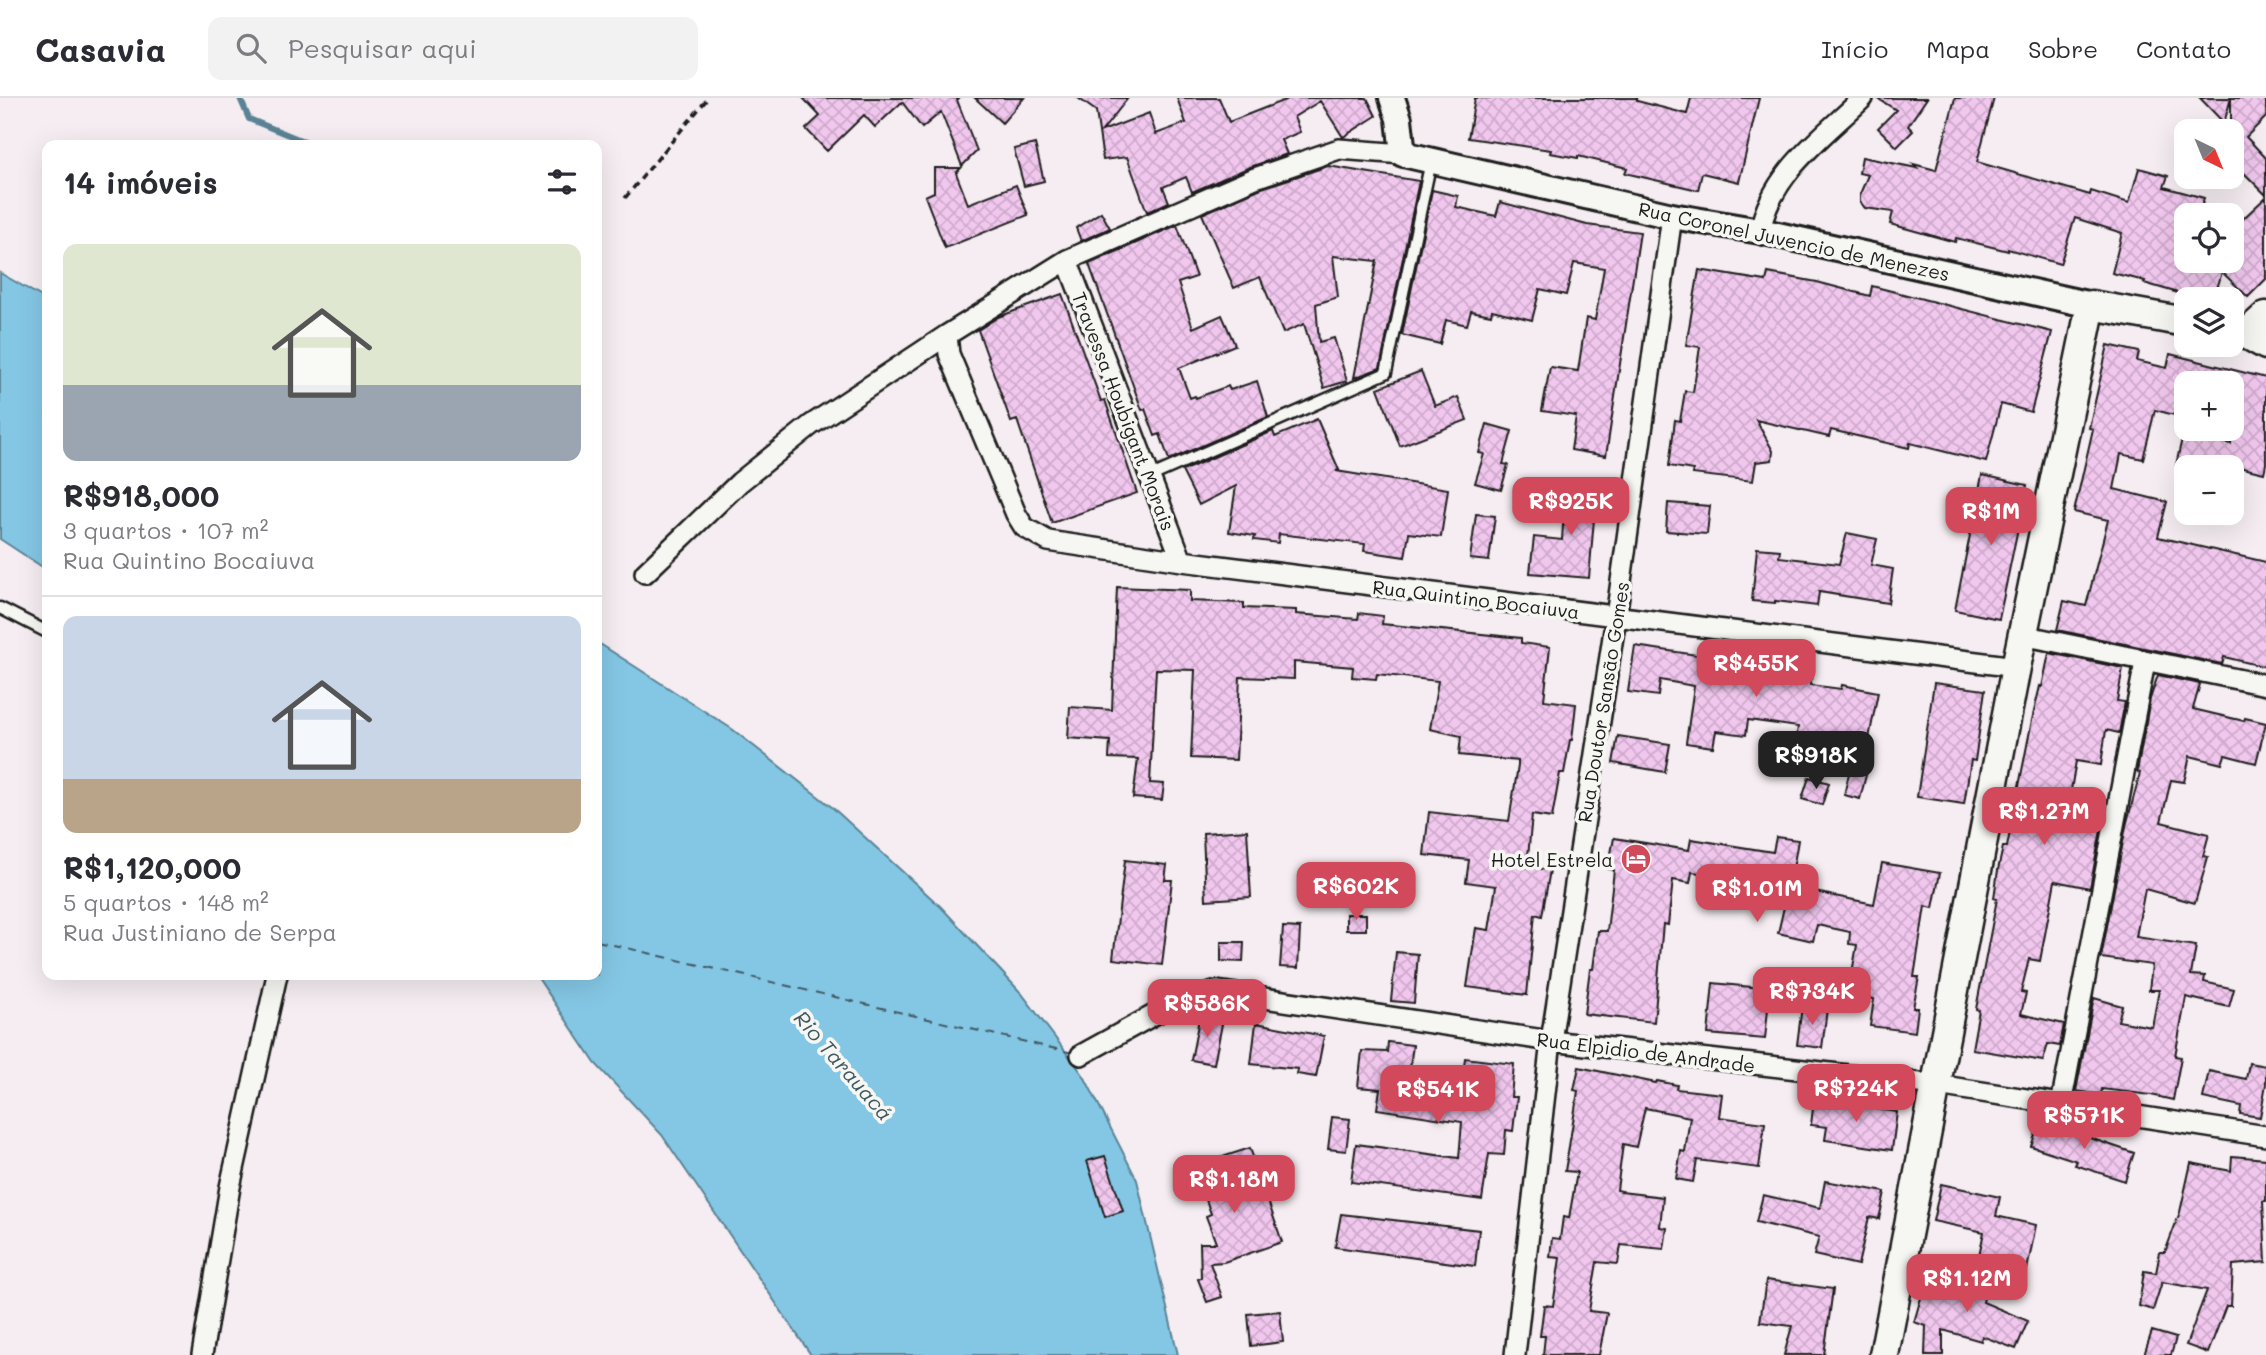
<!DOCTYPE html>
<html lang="pt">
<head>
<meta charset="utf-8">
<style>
	:root { --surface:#fff; --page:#f2f2f3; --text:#2b2b33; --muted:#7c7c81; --line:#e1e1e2; --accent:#d1495b }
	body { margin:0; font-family:Mali,sans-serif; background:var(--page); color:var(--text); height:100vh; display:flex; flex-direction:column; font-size:26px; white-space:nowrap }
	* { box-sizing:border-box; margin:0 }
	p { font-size:23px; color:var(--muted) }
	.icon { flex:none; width:38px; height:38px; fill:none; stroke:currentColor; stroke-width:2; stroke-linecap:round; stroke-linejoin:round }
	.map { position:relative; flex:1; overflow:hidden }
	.sheet { position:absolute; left:42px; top:42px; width:560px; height:840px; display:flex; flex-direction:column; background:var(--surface); border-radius:14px; box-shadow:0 7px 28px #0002 }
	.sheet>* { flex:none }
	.needle { width:46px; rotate:137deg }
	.fabs { position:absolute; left:2174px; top:21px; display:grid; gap:14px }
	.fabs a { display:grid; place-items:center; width:70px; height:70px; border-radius:14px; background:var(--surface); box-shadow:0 7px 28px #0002; font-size:35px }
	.price { position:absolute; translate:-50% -60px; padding:0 16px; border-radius:14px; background:var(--accent); color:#fff; font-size:23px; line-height:46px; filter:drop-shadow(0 2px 4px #0008) }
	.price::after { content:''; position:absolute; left:50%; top:42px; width:21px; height:16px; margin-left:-10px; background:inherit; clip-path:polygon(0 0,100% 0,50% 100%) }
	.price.on { background:#222; color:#fff }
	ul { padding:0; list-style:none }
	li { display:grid; align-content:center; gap:14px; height:371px; padding:0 21px }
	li+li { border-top:2px solid var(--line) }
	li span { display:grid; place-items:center; height:217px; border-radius:14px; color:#555 }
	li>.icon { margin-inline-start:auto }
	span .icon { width:126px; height:126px; fill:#fffc; stroke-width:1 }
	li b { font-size:30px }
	h2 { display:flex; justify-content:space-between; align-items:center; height:84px; padding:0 21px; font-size:30px }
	header { display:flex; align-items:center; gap:42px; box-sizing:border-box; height:98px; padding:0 35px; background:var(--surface); border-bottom:2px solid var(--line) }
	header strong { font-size:33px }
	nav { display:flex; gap:38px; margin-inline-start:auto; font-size:24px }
	.search { width:490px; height:63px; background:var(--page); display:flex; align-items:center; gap:18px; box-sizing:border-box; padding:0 24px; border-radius:14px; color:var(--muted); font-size:26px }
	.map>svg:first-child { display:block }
</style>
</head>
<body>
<header>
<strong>Casavia</strong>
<div class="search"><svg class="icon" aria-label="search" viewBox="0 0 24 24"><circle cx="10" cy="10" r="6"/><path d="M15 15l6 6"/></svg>Pesquisar aqui</div>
<nav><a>Início</a><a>Mapa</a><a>Sobre</a><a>Contato</a></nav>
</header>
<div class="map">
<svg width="2266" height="1257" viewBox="0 0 2266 1257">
	<defs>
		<pattern id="building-cross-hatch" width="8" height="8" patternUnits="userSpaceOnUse" patternTransform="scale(1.75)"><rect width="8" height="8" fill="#f1c7ee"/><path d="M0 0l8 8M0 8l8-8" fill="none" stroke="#ceaacc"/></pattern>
	</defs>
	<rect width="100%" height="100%" fill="#f5edf1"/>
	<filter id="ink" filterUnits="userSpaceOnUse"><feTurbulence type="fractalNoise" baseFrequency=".0143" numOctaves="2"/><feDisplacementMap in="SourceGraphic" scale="14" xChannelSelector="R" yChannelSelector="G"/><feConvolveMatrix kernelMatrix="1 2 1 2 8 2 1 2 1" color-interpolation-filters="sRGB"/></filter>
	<g filter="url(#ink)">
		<path fill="#84c7e5" stroke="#5a8395" stroke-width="2" d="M0 175 47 202V472L0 441Z
			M597 544 732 631 833 710 941 809 1022 896 1084 978 1137 1082 1178 1257H811L662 1037 595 965 536 877H597Z"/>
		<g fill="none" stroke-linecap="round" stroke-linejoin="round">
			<path stroke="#5a8395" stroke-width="6" d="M240 0 249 21 313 47"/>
			<path stroke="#405862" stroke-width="2" stroke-dasharray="9 7" stroke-linecap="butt" d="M597 843 1073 955"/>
		</g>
		<path fill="url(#building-cross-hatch)" stroke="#1c1c1c" stroke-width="2" d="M803 0H959L957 2 977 53 962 68 941 14 922 30 902 4 875 29 864 17 827 53 806 31 820 18Z
			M975 0H1024L1002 25Z
			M1078 0H1128L1102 33 1149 15 1156 36 1186 25 1177 0H1219L1229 24 1290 0H1367L1376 18 1343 39 1320 3 1294 19 1300 34 1281 42 1287 56 1250 69 1192 94 1186 79 1163 89 1169 104 1147 114 1127 59 1103 62 1096 13Z
			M1475 0H1637V3L1687 16 1691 0H1759L1739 84 1702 75 1698 92 1625 75 1627 70 1578 58V60L1550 55 1551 52 1468 40Z
			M1877 0H1927L1908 28 1913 33 1897 49 1878 30 1896 12Z
			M1955 0H1994L1977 64 2090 97 2091 93 2129 105 2139 70 2168 78 2164 89 2204 100 2199 117H2186V163H2231V132L2266 99V181L2248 199 2222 174 2214 201H2199L2144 185 2145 183 2112 175 2122 135 2075 120 2060 166 2008 151V153L1956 140 1955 144 1890 126 1893 114 1865 110 1860 104V96L1868 77 1859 75 1862 59 1917 70 1913 66 1936 72Z
			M2200 0H2231L2224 25Z
			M2231 0H2266V19L2246 39 2266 60V97L2231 62Z
			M1035 46 1044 83 1024 88 1014 51Z
			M1328 68 1419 83 1380 270 1354 280 1377 163 1333 158 1338 199 1316 206 1319 244 1334 240 1347 283 1324 290 1304 226 1283 235 1260 179 1234 190 1202 116 1259 91Z
			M934 70H961L956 75 968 106 1016 87 1028 117 945 150 925 98 934 94Z
			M1432 92 1458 98 1456 109 1496 118 1500 104 1587 127 1640 134 1606 358 1571 352 1576 318 1542 313 1550 269 1578 273 1586 220 1595 222 1604 170 1574 165 1566 197 1540 191 1532 222 1492 212 1491 217 1471 213 1467 227 1446 222 1440 246 1402 237Z
			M1101 114 1110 130 1081 143 1076 130Z
			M1177 127 1196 179 1178 185 1193 230 1222 217 1235 247 1179 270 1190 300 1195 298 1196 300 1228 288 1230 292 1257 283 1268 319 1169 362 1160 336 1155 338 1145 311 1142 312 1089 166Z
			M1699 172 1766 183 1768 175 1817 184 1870 198 1872 188 2052 234 2031 314 2001 306 1986 364 1910 345 1909 350 1831 332 1829 339 1756 322 1773 353 1772 362 1756 364 1753 383 1692 376 1693 372 1669 368 1675 322 1680 323 1685 293 1693 294 1700 249 1686 247Z
			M1062 196 1101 303 1105 302 1137 395 1052 425 1017 322 1011 324 978 232 998 219Z
			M2108 247 2139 254 2137 263 2167 270 2170 256 2266 280V366L2264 375 2205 361 2203 369 2176 367 2183 336 2231 346V285H2186V320L2155 312 2143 361 2121 356 2114 391 2167 404 2158 439 2266 464V569L2224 559 2222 566 2057 532 2064 503 2086 508 2108 422 2074 414 2093 331 2089 330Z
			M1421 273 1435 308 1458 299 1467 322 1400 348 1378 290Z
			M1317 321 1339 372 1336 373 1448 391 1441 439 1409 435 1405 459 1364 453 1365 446 1279 436 1278 445 1254 442 1255 438 1229 434 1236 388 1199 407 1182 373 1273 333 1275 339Z
			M1487 326 1512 333 1503 366 1508 367 1501 392 1475 385 1484 356 1479 355Z
			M1982 377 2027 387 1999 521 1955 512Z
			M1567 384 1601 387 1598 421H1594L1589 480 1530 475 1534 439 1562 442 1563 427 1573 428 1576 413 1565 410Z
			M1668 405 1710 408 1707 436 1666 433Z
			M1476 416 1495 418 1489 463 1470 461Z
			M1847 435 1877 441 1871 467 1893 471 1888 505 1819 494 1817 508 1775 503V505L1752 503 1757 450 1780 452 1779 459 1839 466Z
			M1117 489 1190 492V503L1244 505V510L1296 512V516L1358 521 1359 515 1383 518 1382 526 1521 540V545L1550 549 1544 602 1576 606 1572 642H1570L1564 675H1560L1552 720 1532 717 1527 769 1550 772 1542 818 1535 816 1527 897 1467 889 1476 830 1489 832 1496 788 1466 784 1469 762 1424 757 1429 714 1509 723 1518 668V663L1459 657 1461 638 1430 631 1438 583 1377 576 1376 581 1352 579 1353 569 1294 564V581L1240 579 1236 662 1191 660 1195 572 1156 571 1150 685 1164 686 1162 702 1133 700 1138 661 1109 660 1110 643 1068 640 1070 609 1112 612Z
			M1635 548 1732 562 1731 569 1812 578 1810 587 1841 591 1842 587 1878 594 1867 651 1796 642 1798 629 1748 622 1746 637 1716 633 1713 649 1686 645 1694 588 1660 582 1658 598 1628 594Z
			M2049 555 2123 570 2117 603 2125 604 2119 635 2106 632 2101 667 2076 663 2070 698 2078 699 2073 725 2101 732 2090 790 2055 783 2040 863 2029 861 2021 894 2026 895 2021 916 2064 926 2060 948 2048 946 2043 963 1972 951 1979 912 1976 911 1997 801 1994 800 1998 772 2003 749H2007L2032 622 2040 588 2042 589Z
			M2158 577 2200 586 2193 611 2244 623 2245 620 2266 625 2256 665 2225 657 2222 666 2190 658 2184 684 2171 682 2161 724 2209 736 2203 758 2208 759 2195 805 2145 791 2136 839 2196 848 2191 877 2205 878 2204 884 2234 891 2229 909 2186 899 2175 958 2181 959 2173 1002 2151 997 2102 991 2101 997 2076 993 2094 900 2122 908 2118 923 2152 929 2159 892H2149L2152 867 2101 860 2126 728 2140 675 2137 674 2150 601Z
			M1934 585 1985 592 1975 663 1971 662 1964 706 1917 699Z
			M1618 638 1670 646 1665 674 1613 665Z
			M1853 658 1870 661 1860 701 1844 697Z
			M1809 679 1829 685 1822 707 1802 701Z
			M1247 732 1251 799 1206 802 1203 735Z
			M1776 739 1798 742 1790 789 1874 806 1882 765 1940 775 1933 810 1925 808 1914 879H1919L1913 910H1918L1915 934 1870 928 1874 901 1848 897 1857 847 1849 846 1850 834 1817 827 1813 843 1778 835 1784 809 1761 805 1764 785 1692 774 1690 785 1673 782 1668 827 1663 826 1654 924 1584 916 1590 871H1593L1598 833H1607L1614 772 1608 771 1614 740 1689 752 1691 741 1773 754Z
			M1125 762 1167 767 1165 782H1172L1162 867 1113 861Z
			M1346 816H1366V832H1346Z
			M1283 829 1300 830 1298 870 1280 869Z
			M1221 844H1244L1243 864 1221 863Z
			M1396 854 1418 856 1414 905 1391 903Z
			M1713 885 1770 891 1765 941 1708 936Z
			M1802 908 1827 911 1822 950 1797 947Z
			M1200 916 1223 921 1214 966 1191 962Z
			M1256 925 1324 938 1316 979 1297 976 1298 971 1251 966Z
			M1388 944 1413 947 1407 990 1461 996 1465 960 1514 966 1511 999H1517L1513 1033 1506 1032 1504 1057 1489 1056 1482 1102 1351 1084 1356 1046 1459 1060 1462 1024 1377 1011 1380 991 1358 989 1362 953 1387 954Z
			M2249 965 2266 968V986L2260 1019 2240 1016 2241 1008 2203 1000 2209 973 2246 981Z
			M1579 969 1656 985 1657 983 1677 987 1676 991 1722 996 1719 1019 1765 1025 1759 1070 1697 1062 1693 1084 1676 1081 1681 1053 1685 1054 1690 1019 1645 1010 1636 1049 1623 1046 1617 1092 1622 1093 1621 1094 1663 1099 1660 1129 1667 1130 1664 1151 1621 1147 1618 1166 1597 1164 1589 1213 1607 1215 1599 1257H1543L1545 1238H1540L1544 1207 1553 1208 1560 1160 1550 1159 1552 1140 1560 1141 1563 1119 1569 1120 1577 1074 1565 1073 1578 993 1574 992Z
			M1814 1002 1897 1014 1892 1052 1825 1042 1827 1029 1811 1027Z
			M1332 1019 1350 1021 1346 1053 1328 1051Z
			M2040 1023 2134 1055 2125 1083 2075 1067 2077 1063 2031 1048Z
			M1250 1050 1282 1144 1224 1164 1210 1165 1222 1199 1207 1204 1198 1181 1201 1180 1200 1145H1216L1206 1118 1211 1116 1196 1073 1221 1064 1219 1060Z
			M1105 1058 1123 1113 1105 1119 1087 1063Z
			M2232 1058 2266 1061V1103H2263L2266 1164 2233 1167 2231 1208H2226L2208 1255 2186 1247 2207 1192 2162 1184 2153 1212 2139 1208 2144 1173 2156 1175 2160 1154H2165L2180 1114 2191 1065 2231 1073Z
			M1825 1083 1885 1094 1879 1121 1869 1119 1858 1167 1814 1157 1819 1139 1756 1124 1763 1097 1820 1110Z
			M1941 1086 2000 1099 1996 1118 2036 1127 2027 1172 1978 1162 1984 1134 1933 1123Z
			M1341 1116 1479 1132 1475 1168 1335 1149Z
			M1960 1165 1991 1172 1983 1204 2028 1223 2016 1251 1982 1238 1981 1243 1943 1232V1257H1925L1926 1228 1914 1224 1923 1193 1951 1201Z
			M1766 1182 1833 1191 1824 1257H1784L1792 1228 1760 1224Z
			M1280 1213 1283 1244 1251 1248 1248 1216Z
			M2152 1233 2176 1240 2171 1257H2144Z"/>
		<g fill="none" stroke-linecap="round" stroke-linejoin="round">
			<g stroke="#1c1c1c" stroke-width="15">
				<path id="service" d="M1149 379 1386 275 1431 63
					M0 510 47 534"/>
			</g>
			<g stroke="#1c1c1c" stroke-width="24">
				<path id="minor" d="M1760 133C1771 75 1823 39 1863 0
					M1067 162 1182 463
					M947 237 949 256 1016 416 1024 429 1048 443 1182 463 2016 569
					M645 475 740 384 811 327 947 237 1067 162 1255 80 1339 51 1403 56
					M2022 537 2266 587
					M1081 957 1170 908 1217 893 1551 943 1937 987 2266 1038
					M2061 1007 2145 564
					M202 1257 230 1089 277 877
					M1515 1257 1551 943 1616 519 1672 118"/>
			</g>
			<g stroke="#1c1c1c" stroke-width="30">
				<path id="tertiary" d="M1392 0 1399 21 1403 56 1672 118 1760 133 2091 207"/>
			</g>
			<g stroke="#1c1c1c" stroke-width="33">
				<path id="secondary" d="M2231 233 2246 236 2266 247
					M2246 236 2266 218
					M1884 1257 2016 569 2091 207 2186 224"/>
			</g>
			<path stroke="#1c1c1c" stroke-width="3.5" stroke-dasharray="7 5" stroke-linecap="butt" d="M625 100 708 0"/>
			<use href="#service" stroke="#f6f6f2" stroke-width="10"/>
			<use href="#minor" stroke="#f6f6f2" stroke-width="19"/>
			<use href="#tertiary" stroke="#f6f6f2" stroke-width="24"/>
			<use href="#secondary" stroke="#f6f6f2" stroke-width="28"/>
		</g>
	</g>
	<defs>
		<g id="hotel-disc" transform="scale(1.575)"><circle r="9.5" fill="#d1495b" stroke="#f6f6f2"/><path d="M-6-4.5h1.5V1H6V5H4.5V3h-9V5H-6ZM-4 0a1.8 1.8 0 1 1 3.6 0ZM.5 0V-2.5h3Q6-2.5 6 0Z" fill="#fff"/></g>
	</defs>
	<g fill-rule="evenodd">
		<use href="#hotel-disc" x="1636" y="761"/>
	</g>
	<g text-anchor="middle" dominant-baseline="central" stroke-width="7" stroke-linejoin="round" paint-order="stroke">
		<g font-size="19" fill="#1c1c1c" stroke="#f6f6f2">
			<text transform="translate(1794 143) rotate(12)">Rua Coronel Juvencio de Menezes</text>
			<text transform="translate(1124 313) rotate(69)">Travessa Houbigant Morais</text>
			<text transform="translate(1476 501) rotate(7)">Rua Quintino Bocaiuva</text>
			<text transform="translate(1603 604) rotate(-81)">Rua Doutor Sansão Gomes</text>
			<text transform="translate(1646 954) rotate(7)">Rua Elpidio de Andrade</text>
		</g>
		<g font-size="19" fill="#1c1c1c" stroke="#f6f6f2" text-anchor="end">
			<text x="1613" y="761">Hotel Estrela</text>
		</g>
		<g font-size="21" font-style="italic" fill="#405862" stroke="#f6f6f2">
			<text transform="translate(844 967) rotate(49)">Rio Tarauacá</text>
		</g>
	</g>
</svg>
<div class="fabs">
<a><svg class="needle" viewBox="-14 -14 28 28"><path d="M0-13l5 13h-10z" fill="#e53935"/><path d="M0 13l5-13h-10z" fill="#7c7c81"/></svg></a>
<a><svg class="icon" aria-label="locate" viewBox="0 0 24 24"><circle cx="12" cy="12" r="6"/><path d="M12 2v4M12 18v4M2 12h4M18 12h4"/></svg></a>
<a><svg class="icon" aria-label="layers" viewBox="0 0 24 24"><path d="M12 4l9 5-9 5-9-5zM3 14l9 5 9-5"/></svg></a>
<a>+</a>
<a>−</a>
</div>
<b class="price" style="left:1571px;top:439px">R$925K</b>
<b class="price" style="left:1991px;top:449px">R$1M</b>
<b class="price" style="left:1756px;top:601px">R$455K</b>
<b class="price on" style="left:1816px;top:693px">R$918K</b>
<b class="price" style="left:2044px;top:749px">R$1.27M</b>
<b class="price" style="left:1356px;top:824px">R$602K</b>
<b class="price" style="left:1757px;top:826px">R$1.01M</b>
<b class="price" style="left:1812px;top:929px">R$734K</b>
<b class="price" style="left:1207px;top:941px">R$586K</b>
<b class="price" style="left:1856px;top:1026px">R$724K</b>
<b class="price" style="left:1438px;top:1027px">R$541K</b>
<b class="price" style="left:2084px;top:1053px">R$571K</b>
<b class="price" style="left:1234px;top:1117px">R$1.18M</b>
<b class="price" style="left:1967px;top:1216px">R$1.12M</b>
<section class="sheet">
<h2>14 imóveis<svg class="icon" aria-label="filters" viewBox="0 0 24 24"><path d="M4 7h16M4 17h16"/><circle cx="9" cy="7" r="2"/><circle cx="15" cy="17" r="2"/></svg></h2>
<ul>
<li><span style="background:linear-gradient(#dfe7d0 65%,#9aa5b1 0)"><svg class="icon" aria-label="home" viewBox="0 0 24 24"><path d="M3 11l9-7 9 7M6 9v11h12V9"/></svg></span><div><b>R$918,000</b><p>3 quartos · 107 m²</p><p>Rua Quintino Bocaiuva</p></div></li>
<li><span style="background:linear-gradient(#c9d6e8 75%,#b9a48a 0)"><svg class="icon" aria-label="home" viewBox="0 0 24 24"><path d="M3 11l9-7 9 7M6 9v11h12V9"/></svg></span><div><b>R$1,120,000</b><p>5 quartos · 148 m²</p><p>Rua Justiniano de Serpa</p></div></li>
</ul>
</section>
</div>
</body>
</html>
